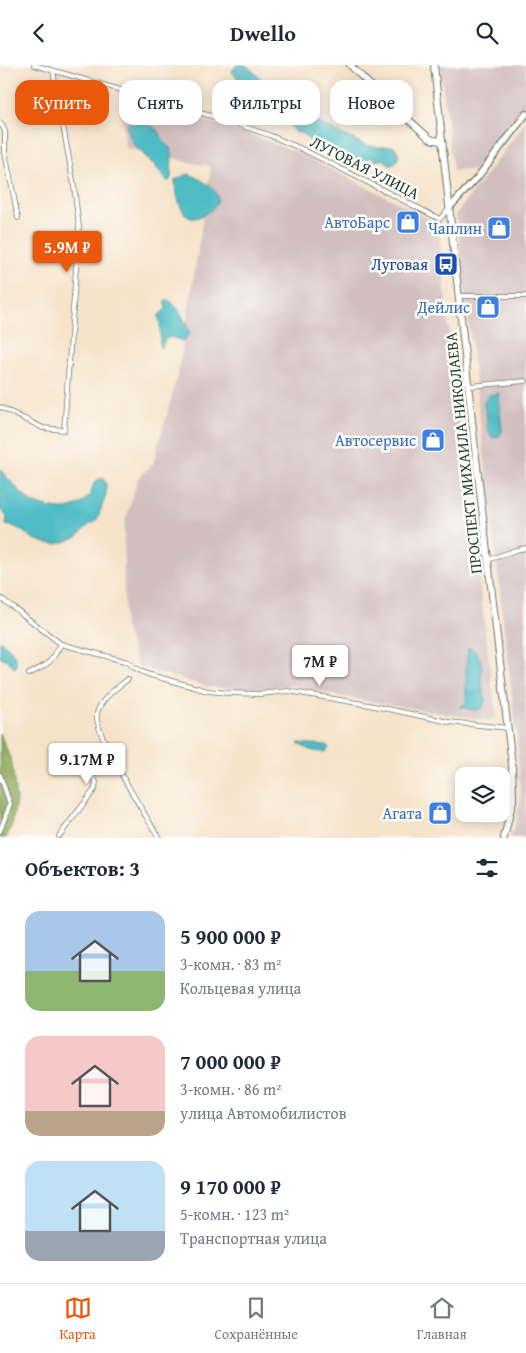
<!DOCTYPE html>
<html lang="ru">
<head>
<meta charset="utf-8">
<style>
	:root { --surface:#fff; --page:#f2f2f3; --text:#1f2937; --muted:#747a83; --line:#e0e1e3; --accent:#ea580c }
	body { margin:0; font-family:"Gentium Book Plus",serif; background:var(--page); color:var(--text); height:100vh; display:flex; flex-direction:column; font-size:19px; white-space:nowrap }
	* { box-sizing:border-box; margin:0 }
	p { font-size:16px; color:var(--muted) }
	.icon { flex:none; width:28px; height:28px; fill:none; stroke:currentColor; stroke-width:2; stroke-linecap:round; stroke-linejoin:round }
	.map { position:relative; height:773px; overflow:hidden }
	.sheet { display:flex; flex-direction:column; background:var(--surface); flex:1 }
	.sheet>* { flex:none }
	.guide { position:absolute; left:15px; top:15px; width:496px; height:45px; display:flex; gap:10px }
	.tools { position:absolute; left:455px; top:702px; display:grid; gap:10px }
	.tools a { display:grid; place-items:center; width:55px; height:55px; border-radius:10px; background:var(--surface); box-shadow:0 2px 12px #0003; font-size:25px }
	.price { position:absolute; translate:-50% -42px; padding:0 11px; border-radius:5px; background:#fff; color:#222; font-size:16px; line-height:32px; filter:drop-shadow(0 1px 2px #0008) }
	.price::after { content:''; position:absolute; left:50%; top:30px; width:15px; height:11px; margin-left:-8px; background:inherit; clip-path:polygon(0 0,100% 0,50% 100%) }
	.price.current { background:var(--accent); color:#fff }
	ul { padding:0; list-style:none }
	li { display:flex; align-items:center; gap:15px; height:125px; padding:0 25px }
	li span { display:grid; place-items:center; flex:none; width:140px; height:100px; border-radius:15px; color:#555 }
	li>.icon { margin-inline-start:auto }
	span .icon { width:60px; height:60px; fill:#fffc; stroke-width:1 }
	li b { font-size:21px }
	h2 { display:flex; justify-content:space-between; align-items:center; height:60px; padding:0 25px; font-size:21px }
	.pill { padding:0 18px; border-radius:15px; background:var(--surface); box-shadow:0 2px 12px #0003; font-size:18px; line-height:45px }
	.pill.current { background:var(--accent); color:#fff }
	header { display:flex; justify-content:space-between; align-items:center; height:65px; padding:0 25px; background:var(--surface); font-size:22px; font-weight:700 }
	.menu { display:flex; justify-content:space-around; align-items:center; height:70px; border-top:1px solid var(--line); background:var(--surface); font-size:14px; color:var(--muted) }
	.menu a { display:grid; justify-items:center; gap:2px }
	.menu .current { color:var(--accent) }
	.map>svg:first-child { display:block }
</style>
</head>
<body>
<header><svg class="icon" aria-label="back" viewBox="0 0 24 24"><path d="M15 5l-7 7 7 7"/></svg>Dwello<svg class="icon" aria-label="search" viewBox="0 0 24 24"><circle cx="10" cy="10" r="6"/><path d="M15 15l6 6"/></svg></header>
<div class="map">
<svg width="526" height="773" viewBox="0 0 526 773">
	<rect width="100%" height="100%" fill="#fdfcf7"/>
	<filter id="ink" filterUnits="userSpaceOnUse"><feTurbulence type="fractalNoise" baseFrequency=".02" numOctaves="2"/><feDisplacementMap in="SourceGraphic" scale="10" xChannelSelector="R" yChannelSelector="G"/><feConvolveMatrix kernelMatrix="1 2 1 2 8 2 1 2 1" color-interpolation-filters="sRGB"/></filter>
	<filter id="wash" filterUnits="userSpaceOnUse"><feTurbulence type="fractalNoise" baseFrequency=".0096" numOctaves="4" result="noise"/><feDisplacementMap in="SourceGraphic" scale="20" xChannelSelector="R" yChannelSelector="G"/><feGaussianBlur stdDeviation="1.12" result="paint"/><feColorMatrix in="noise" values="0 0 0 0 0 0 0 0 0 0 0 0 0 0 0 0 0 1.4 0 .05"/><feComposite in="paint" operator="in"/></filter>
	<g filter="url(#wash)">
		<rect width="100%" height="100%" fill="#f6e3ca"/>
		<path fill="#d1bfbf" d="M440 0H526V38L475 105 453 106Z
			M129 32 252 70 299 88 438 158 456 331 496 651 489 656 339 631 293 620 253 624 209 622 140 602 137 598 124 559V461L138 413 153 399 179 305 211 102 126 83 120 37Z
			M526 57V773H510L517 753 521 732 517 673 456 149Z"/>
		<path fill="#90ab5d" stroke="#587448" d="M0 668 12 698 16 734 13 757 6 773H0Z"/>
		<path fill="#4dbcc5" stroke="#367c7c" d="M237 0H246L293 43 310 54 365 80 380 82 394 81 398 87C399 94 396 101 389 100L384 94 375 96 373 92 360 95 351 93 319 79 311 77 301 68C288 68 292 56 284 49 282 47 278 43 275 42 267 40 265 44 257 37 247 28 241 15 231 6Z
			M132 57 148 59 159 66 164 78 170 83 172 88 171 113 168 117 155 101 134 80 130 71 126 59Z
			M189 109C206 116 233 133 206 148 202 151 196 154 191 153 180 150 175 124 175 115L183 111Z
			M169 235C180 244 185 255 190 269L183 276 171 272 165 274 161 283 160 282C159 271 162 260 158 251L166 243 164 237Z
			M498 328 502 366 499 371 494 373C485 368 488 360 487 351 486 347 484 343 484 339 485 334 487 332 491 329L494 330Z
			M0 404C7 412 26 434 33 438 36 439 41 440 44 441 61 446 75 446 88 432 96 424 88 417 103 413L106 419V430L98 452 95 457 90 459 78 471 67 476 56 479 46 478 34 474 16 462 6 460 7 452 0 444Z
			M0 575C8 583 19 589 16 602L14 603C10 597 8 593 0 593Z
			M468 583H471L476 587 480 594 482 602 481 614 485 635 483 642 477 646 460 642 465 638 466 635V603Z
			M298 678 327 680 329 683 325 687C315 687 306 685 298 678Z"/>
	</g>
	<g filter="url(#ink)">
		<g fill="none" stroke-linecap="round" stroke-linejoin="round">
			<g stroke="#6a7768" stroke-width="5.5">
				<path id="minor" d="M34 0 225 55 269 70 302 84 440 154 449 143
					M0 58 3 62 5 67V87L18 153
					M459 231H526
					M469 321 526 316
					M0 342 43 363 64 365 79 162 74 121 53 6
					M488 495 516 485 526 483
					M0 533 13 542 61 579 128 597 133 602 147 609 208 626 228 628 260 629 288 626 369 640 449 657 508 663
					M29 609C49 599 50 599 61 579
					M128 614C117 623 101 633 97 648 92 667 147 752 159 773
					M0 710 10 739 0 766
					M59 771 95 724 96 717 88 699 89 696 108 685"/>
			</g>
			<g stroke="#6a7768" stroke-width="8">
				<path id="secondary" d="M450 142 477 113 526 49"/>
			</g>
			<g stroke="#6a7768" stroke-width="8">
				<path id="primary" d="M350 0 368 18 429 73 433 75 442 76
					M434 0 475 384 512 700 513 735 504 773"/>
			</g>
			<use href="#minor" stroke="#fff" stroke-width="4"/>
			<use href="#secondary" stroke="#fff" stroke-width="5.5"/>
			<use href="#primary" stroke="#fff" stroke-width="6"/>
		</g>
	</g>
	<defs>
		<g id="shop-square" transform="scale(1.25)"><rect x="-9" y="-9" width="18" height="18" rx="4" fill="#3f7fe0" stroke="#fdfcf7"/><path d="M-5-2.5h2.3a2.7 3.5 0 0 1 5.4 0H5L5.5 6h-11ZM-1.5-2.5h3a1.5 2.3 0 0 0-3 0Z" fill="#fff"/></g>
		<g id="bus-square" transform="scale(1.25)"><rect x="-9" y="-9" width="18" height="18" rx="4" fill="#1a4fb4" stroke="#fdfcf7"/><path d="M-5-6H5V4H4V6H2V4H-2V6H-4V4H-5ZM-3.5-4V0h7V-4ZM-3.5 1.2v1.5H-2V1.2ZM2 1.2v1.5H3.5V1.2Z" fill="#fff"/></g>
	</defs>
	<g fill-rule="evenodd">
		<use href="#shop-square" x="408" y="157"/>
		<use href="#shop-square" x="499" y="163"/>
		<use href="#bus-square" x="446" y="199"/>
		<use href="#shop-square" x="488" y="242"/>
		<use href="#shop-square" x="433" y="375"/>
		<use href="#shop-square" x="440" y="748"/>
	</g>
	<g text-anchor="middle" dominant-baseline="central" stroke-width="5" stroke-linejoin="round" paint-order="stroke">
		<g font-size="16" fill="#1f3d34" stroke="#fdfcf7">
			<text transform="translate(365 102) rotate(27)">ЛУГОВАЯ УЛИЦА</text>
			<text transform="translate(463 388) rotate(-96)">ПРОСПЕКТ МИХАИЛА НИКОЛАЕВА</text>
		</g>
		<g font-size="16" fill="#366cbe" stroke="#fdfcf7" text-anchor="end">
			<text x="390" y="157">АвтоБарс</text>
			<text x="482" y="163">Чаплин</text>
			<text x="470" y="242">Дейлис</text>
			<text x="416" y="375">Автосервис</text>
			<text x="422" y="748">Агата</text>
		</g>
		<g font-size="16" fill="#164399" stroke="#fdfcf7" text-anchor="end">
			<text x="428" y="199">Луговая</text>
		</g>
	</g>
</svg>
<div class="tools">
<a><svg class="icon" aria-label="layers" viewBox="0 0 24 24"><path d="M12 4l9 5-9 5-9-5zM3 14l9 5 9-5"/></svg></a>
</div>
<b class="price current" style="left:67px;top:208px">5.9M ₽</b>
<b class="price" style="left:320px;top:622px">7M ₽</b>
<b class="price" style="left:87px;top:720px">9.17M ₽</b>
<div class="guide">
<a class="pill current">Купить</a>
<a class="pill">Снять</a>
<a class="pill">Фильтры</a>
<a class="pill">Новое</a>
</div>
</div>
<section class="sheet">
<h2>Объектов: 3<svg class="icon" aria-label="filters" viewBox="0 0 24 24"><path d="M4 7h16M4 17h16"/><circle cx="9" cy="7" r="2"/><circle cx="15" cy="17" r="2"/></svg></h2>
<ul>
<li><span style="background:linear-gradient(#a9c7e8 60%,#8fb573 0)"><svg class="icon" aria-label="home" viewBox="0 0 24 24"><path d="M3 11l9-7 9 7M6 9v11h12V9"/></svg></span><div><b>5 900 000 ₽</b><p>3-комн. · 83 m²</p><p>Кольцевая улица</p></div></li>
<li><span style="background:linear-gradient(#f6c9c9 75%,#b9a48a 0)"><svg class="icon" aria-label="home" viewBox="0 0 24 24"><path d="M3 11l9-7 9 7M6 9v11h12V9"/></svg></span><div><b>7 000 000 ₽</b><p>3-комн. · 86 m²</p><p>улица Автомобилистов</p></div></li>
<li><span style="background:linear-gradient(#bfe0f5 70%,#9aa5b1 0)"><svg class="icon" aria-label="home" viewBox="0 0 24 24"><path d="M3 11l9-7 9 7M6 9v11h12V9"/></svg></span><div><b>9 170 000 ₽</b><p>5-комн. · 123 m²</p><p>Транспортная улица</p></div></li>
</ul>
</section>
<nav class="menu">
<a class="current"><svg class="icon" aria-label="map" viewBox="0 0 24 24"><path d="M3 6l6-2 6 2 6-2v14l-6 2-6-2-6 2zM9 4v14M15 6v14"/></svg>Карта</a>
<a><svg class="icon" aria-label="saved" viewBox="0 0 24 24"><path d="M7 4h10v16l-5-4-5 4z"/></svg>Сохранённые</a>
<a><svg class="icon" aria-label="home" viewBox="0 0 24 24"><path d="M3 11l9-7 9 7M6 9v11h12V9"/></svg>Главная</a>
</nav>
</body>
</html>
